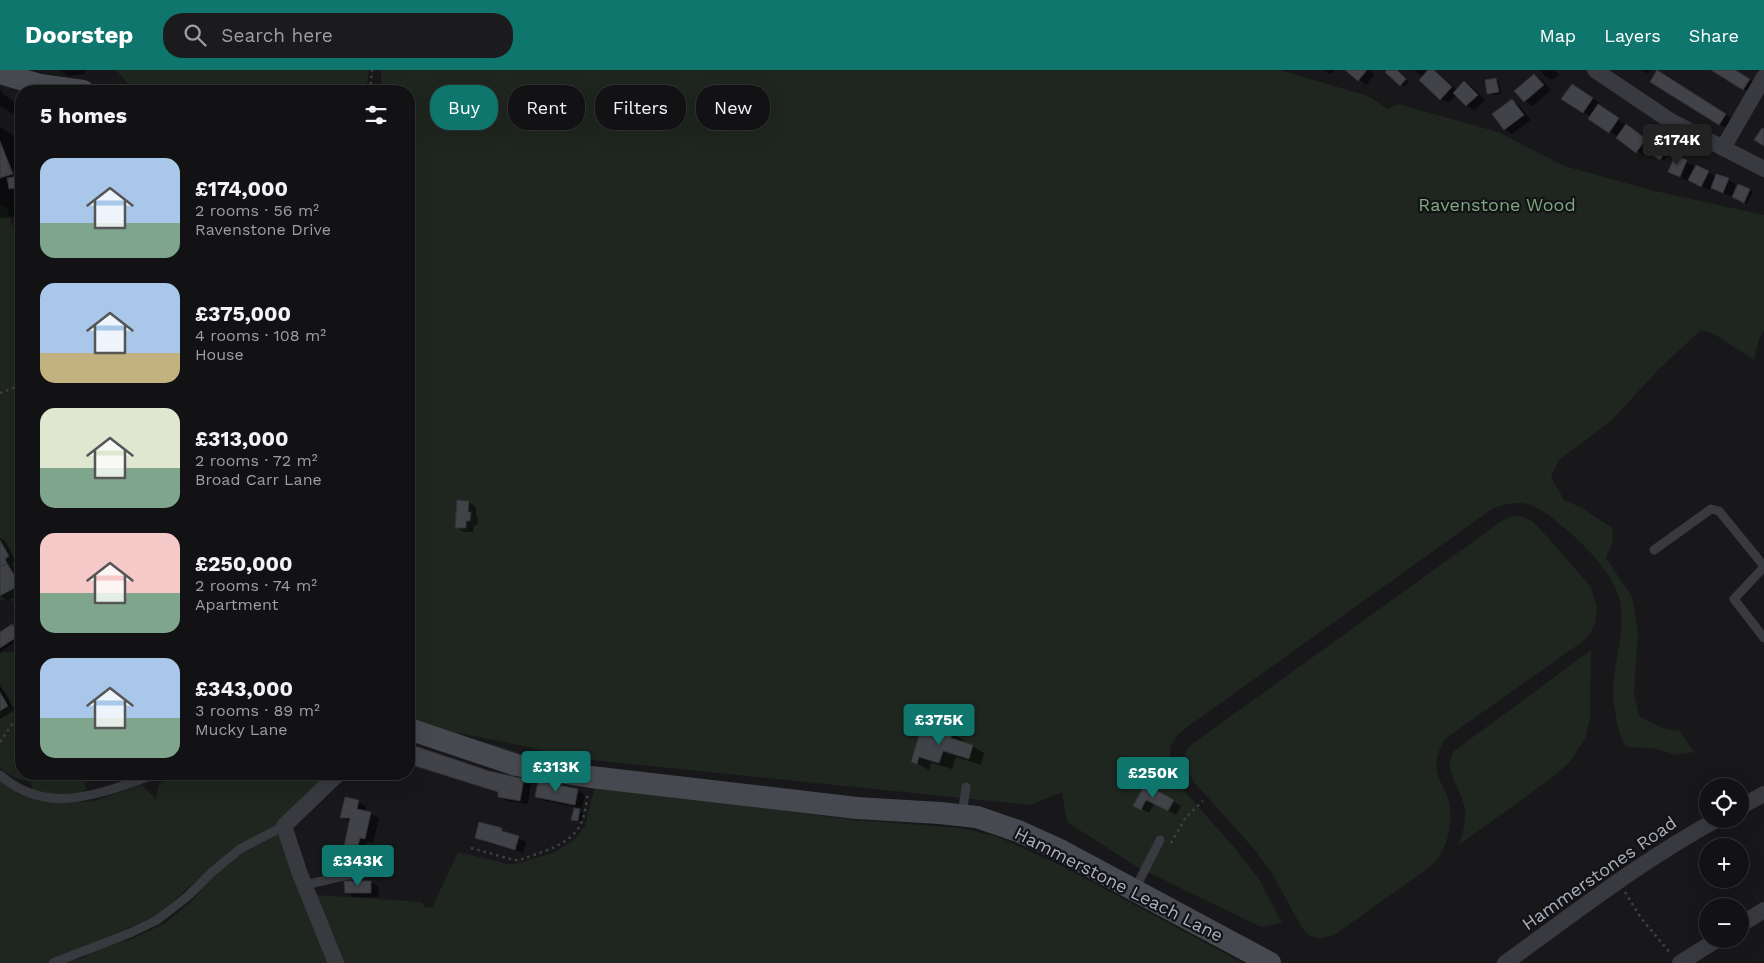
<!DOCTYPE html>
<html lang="en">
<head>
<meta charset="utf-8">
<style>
	:root { --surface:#121214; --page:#1b1b1d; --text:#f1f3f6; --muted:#9c9ea0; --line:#313234; --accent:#0f766e }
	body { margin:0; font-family:"Work Sans",sans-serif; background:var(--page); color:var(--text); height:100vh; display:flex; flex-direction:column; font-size:19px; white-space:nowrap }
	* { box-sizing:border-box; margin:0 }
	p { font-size:16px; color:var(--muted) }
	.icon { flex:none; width:28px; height:28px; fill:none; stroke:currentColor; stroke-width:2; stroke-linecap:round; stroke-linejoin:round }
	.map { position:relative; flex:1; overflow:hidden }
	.sheet { position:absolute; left:15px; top:15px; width:400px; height:695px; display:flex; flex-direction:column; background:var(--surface); border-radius:20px; box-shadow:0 5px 20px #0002,0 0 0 1px var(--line) }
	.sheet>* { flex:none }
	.hud { position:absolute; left:430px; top:15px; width:475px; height:45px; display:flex; gap:10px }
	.fabs { position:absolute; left:1699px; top:708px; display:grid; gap:10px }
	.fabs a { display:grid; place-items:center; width:50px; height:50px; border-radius:50%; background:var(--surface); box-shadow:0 5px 20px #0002,0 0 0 1px var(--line); font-size:25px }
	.price { position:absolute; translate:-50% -42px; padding:0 11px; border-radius:5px; background:var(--accent); color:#fff; font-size:16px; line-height:32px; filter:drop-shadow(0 1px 2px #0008) }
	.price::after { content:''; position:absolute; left:50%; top:30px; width:15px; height:11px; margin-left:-8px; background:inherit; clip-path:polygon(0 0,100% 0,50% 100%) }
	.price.current { background:#222; color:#fff }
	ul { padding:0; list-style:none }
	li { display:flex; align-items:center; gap:15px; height:125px; padding:0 25px }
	li span { display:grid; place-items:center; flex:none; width:140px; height:100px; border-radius:15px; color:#555 }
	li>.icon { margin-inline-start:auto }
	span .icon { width:60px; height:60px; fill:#fffc; stroke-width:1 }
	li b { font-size:21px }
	h2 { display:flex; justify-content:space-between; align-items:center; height:60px; padding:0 25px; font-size:21px }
	.tag { padding:0 18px; border-radius:20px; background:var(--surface); box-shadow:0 5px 20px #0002,0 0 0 1px var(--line); font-size:18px; line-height:45px }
	.tag.current { background:var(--accent); color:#fff }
	header { display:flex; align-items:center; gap:30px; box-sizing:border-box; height:70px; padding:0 25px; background:var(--accent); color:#fff }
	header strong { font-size:24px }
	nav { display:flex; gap:28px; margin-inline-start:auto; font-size:18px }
	.search { width:350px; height:45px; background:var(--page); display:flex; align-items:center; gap:12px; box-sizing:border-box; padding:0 18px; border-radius:20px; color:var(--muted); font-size:19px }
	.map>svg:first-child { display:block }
</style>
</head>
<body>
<header>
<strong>Doorstep</strong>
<div class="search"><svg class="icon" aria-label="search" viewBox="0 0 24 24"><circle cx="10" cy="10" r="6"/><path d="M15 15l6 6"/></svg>Search here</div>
<nav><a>Map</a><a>Layers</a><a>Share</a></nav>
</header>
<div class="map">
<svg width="1764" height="893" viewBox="0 0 1764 893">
	<rect width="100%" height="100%" fill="#18181b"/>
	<path fill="#1e261f" d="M116 0H369L366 21H134Z
		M381 0H1280L1368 26 1388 39 1398 34 1498 62 1564 96 1655 121 1764 145V260L1759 269 1754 290 1714 264 1701 260 1659 299 1611 351 1559 390 1551 407 1564 430 1582 438 1612 458 1613 470 1606 488 1632 527 1638 562 1634 625 1639 646 1662 658 1680 661 1694 682 1677 685 1652 678H1639L1626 676C1620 667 1618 659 1616 647 1615 640 1613 632 1613 625 1613 595 1624 567 1621 537 1618 507 1583 473 1561 455 1537 435 1523 426 1492 439L1186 658 1177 666 1170 677V692L1177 713 1234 777 1259 809 1282 853 1261 857 1139 798 1067 752 1062 722 1031 735 592 690 454 662C477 673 506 674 528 688L409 662V21H381Z
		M0 135 6 136 15 163 21 161V538C16 530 9 529 0 530V527L18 516 14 509 16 508 5 489 9 486 0 470Z
		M1513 446H1521L1532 451 1542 461 1591 517 1597 537 1595 553 1590 564 1582 572 1446 668C1437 681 1433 696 1440 711 1443 717 1446 722 1448 728 1454 749 1449 777 1434 793 1426 801 1415 807 1406 814 1382 831 1358 848 1334 865 1320 870 1311 870 1302 858L1273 805 1255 780 1193 711C1186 697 1181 692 1188 677L1503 450Z
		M1591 580 1590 647 1586 667 1570 692 1550 709 1459 775C1463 763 1467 748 1464 736 1460 714 1442 702 1454 681Z
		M21 581V704H81L87 719C72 729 48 724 32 719L31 712C18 709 9 707 0 697V641L6 637 11 636 9 628 0 614V584L3 582Z
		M182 704H331L276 755 244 773 224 787 157 845 133 856 45 893H0V711L19 722 72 732 94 731 141 714 156 729 159 714Z
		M595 716 855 750 961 758 998 767 1060 795 1243 893H338L316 825 422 832 424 837 432 838 458 782 512 795 553 783 574 770 585 756Z
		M279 763 333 893H62L82 888 109 874 129 870 164 854 191 832 211 808 229 792 245 781Z"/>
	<path fill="#0007" d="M60 0H85V4L68 6Z
		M1324 0H1335L1331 4Z
		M1347 0H1370L1375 4 1366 15Z
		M1387 0H1397L1409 12 1404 17Z
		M1414 0H1434L1457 20 1465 13 1472 17 1485 30 1474 40 1467 35 1456 25 1449 33 1441 29 1423 7Z
		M1540 0H1555L1559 5 1552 10 1544 6Z
		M1641 0H1650L1648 4Z
		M1713 0H1734L1761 17 1755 26Z
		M1535 5 1542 10 1551 20 1533 36 1525 31Z
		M1496 9 1499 11 1501 24 1492 25 1488 23Z
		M1669 9 1737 52 1731 61 1719 54Z
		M0 18 3 24 21 37 17 46 0 36Z
		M1580 20 1600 33 1598 36 1653 74 1644 86 1618 67 1590 49 1591 46 1583 42Z
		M1512 31 1519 35 1531 50 1512 64 1504 59Z
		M0 57 16 67 21 79V107L13 102V105L21 110 20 146 0 148Z
		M1659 73 1671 81 1664 91 1652 84Z
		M1676 87 1717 107 1728 110 1736 114 1733 122 1749 120 1753 122 1747 134 1711 117 1709 120 1689 109 1688 111 1669 102Z
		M469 432 476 437V446L478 448 477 455H474L473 462H464L456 457Z
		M0 468 5 471 16 491 12 493 21 510V523L8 531 0 526Z
		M12 555 16 557 21 568 0 582V563Z
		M0 617 15 640 0 649Z
		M952 664 964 670 963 673 972 676 984 683 981 695 956 687 952 699 931 693 929 700 912 691 944 667Z
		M410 676 489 702 523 710 531 714 528 734 507 731 499 726V723L412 695 409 694Z
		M1146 716 1181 736 1176 745 1155 733 1149 743 1135 735Z
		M577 720 585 725 582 738 544 731 536 726Z
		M358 732 366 736 365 742 379 748 373 773 367 772 364 787 370 790 367 803 349 799 341 795 351 752 341 748Z
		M580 741 583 743 581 752 572 749Z
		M501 759 526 772 523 783 484 772 476 768Z
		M371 812 378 816 379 827H354L346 823Z"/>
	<path fill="#424348" stroke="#323237" d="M1345 0H1367L1358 11Z
		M1387 0H1397L1406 9 1400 16 1385 2Z
		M1428 0H1434L1452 17 1440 30 1419 10Z
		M1657 0 1726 44 1719 55 1650 12Z
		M1711 0H1735L1750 9 1743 20Z
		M1534 4 1544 15 1524 32 1514 21Z
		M1496 8 1499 22 1487 24 1485 10Z
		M1464 11 1478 25 1466 36 1453 23Z
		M1572 14 1593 28 1583 43 1561 29Z
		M1512 29 1524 45 1504 60 1492 44Z
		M1598 34 1619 48 1609 63 1588 49Z
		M1626 54 1646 69 1636 83 1616 68Z
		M1762 58 1764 59V76L1754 70Z
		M0 71 13 104 0 108Z
		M1659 72 1668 78 1660 90 1651 84Z
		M1675 85 1687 90 1680 107 1668 102Z
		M1696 95 1709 101 1701 117 1688 110Z
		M1716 104 1729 108 1723 123 1711 118Z
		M20 106 21 117 9 119 7 108Z
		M1738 114 1750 119 1744 133 1732 127Z
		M457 430 469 431 468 442H471L470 451H466V458H455Z
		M0 470 9 486 5 489 7 493 0 497Z
		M7 493 16 508 14 509 18 516 0 526V497Z
		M12 554 20 565 0 578V562Z
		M0 622 8 636 0 641Z
		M921 658 943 665 945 660 952 662 951 668 973 675 969 689 943 681 939 693 919 687 917 694 911 692Z
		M409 674 489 701 524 709 520 731 498 727V722L409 694Z
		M538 711 578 719 575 735 535 727Z
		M1145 714 1174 730 1168 741 1146 730 1141 740 1133 736Z
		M345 727 359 730 357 739 371 742 365 769 360 768 356 783 362 784 359 800 340 796 350 748H340Z
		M574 738 580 739 578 751 571 750Z
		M479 752 502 758V761L519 766 515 780 475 768Z
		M344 811H371V823H345Z"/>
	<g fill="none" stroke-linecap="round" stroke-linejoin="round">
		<path stroke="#3f4147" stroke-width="2.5" stroke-dasharray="2.5 4" stroke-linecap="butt" d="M370 21 372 0
			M0 323 21 315
			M20 666 21 661
			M0 672 13 653 20 648 21 651
			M1171 773 1186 747 1203 731
			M471 778 514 790H520C542 781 572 776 582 751 586 742 586 732 588 723
			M1625 822 1641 848 1671 884"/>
		<path stroke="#393a40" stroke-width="9" d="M1654 480 1711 439 1719 441 1764 496
			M1764 497 1734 529 1764 568
			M0 705C49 748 103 722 156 704
			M962 745 966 717
			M305 815 348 805H361
			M1134 821 1160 770
			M53 893 130 863 157 850 188 826 212 802 240 779 284 756"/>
		<path stroke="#393a40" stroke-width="16" d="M1595 0 1669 50 1764 99
			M1723 78 1764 7
			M1740 737 1764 724
			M1740 855 1764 840
			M336 893 300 804 284 756 338 704
			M1505 893C1575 843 1642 790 1718 749
			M1680 893 1718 869"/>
		<path stroke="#474950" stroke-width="22" d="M0 3 40 15 83 21
			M409 659 516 695 591 707 857 738 940 743 977 747 1018 761 1058 779 1270 893"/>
	</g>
	<g text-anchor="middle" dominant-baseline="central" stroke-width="4.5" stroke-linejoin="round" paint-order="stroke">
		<g font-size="18" fill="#7fa881" stroke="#131316">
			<text x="1497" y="134">Ravenstone Wood</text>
		</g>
		<g font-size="18" fill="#aaafbb" stroke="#131316">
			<text transform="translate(1599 803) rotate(-35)">Hammerstones Road</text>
			<text transform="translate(1119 814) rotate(27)">Hammerstone Leach Lane</text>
		</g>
	</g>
</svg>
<div class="fabs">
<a><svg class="icon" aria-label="locate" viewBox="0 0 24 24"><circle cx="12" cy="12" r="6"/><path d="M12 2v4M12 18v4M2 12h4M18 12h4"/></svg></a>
<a>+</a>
<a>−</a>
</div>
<b class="price current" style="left:1677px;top:96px">£174K</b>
<b class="price" style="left:939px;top:676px">£375K</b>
<b class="price" style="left:556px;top:723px">£313K</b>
<b class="price" style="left:1153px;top:729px">£250K</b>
<b class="price" style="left:358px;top:817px">£343K</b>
<div class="hud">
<a class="tag current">Buy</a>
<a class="tag">Rent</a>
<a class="tag">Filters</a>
<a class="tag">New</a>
</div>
<section class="sheet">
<h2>5 homes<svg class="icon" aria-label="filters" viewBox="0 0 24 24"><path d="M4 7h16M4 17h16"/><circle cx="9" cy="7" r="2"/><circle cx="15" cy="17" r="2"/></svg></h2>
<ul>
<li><span style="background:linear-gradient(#a9c7e8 65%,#7fa58c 0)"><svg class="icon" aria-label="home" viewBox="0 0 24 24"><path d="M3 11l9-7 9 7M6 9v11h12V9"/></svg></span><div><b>£174,000</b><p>2 rooms · 56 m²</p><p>Ravenstone Drive</p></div></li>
<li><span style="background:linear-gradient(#a9c7e8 70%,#c2b280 0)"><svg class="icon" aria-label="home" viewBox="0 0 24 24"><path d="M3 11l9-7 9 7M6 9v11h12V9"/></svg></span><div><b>£375,000</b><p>4 rooms · 108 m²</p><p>House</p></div></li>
<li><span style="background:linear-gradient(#dfe7d0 60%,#7fa58c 0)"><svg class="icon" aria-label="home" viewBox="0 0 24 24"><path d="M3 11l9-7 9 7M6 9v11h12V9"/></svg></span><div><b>£313,000</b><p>2 rooms · 72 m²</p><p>Broad Carr Lane</p></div></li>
<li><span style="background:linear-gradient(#f6c9c9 60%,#7fa58c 0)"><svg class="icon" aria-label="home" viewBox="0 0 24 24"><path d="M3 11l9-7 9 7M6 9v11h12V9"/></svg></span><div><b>£250,000</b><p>2 rooms · 74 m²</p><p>Apartment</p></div></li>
<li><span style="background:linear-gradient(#a9c7e8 60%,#7fa58c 0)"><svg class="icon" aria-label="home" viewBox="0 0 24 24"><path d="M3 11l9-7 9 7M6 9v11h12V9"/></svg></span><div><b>£343,000</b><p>3 rooms · 89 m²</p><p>Mucky Lane</p></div></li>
</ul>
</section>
</div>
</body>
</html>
